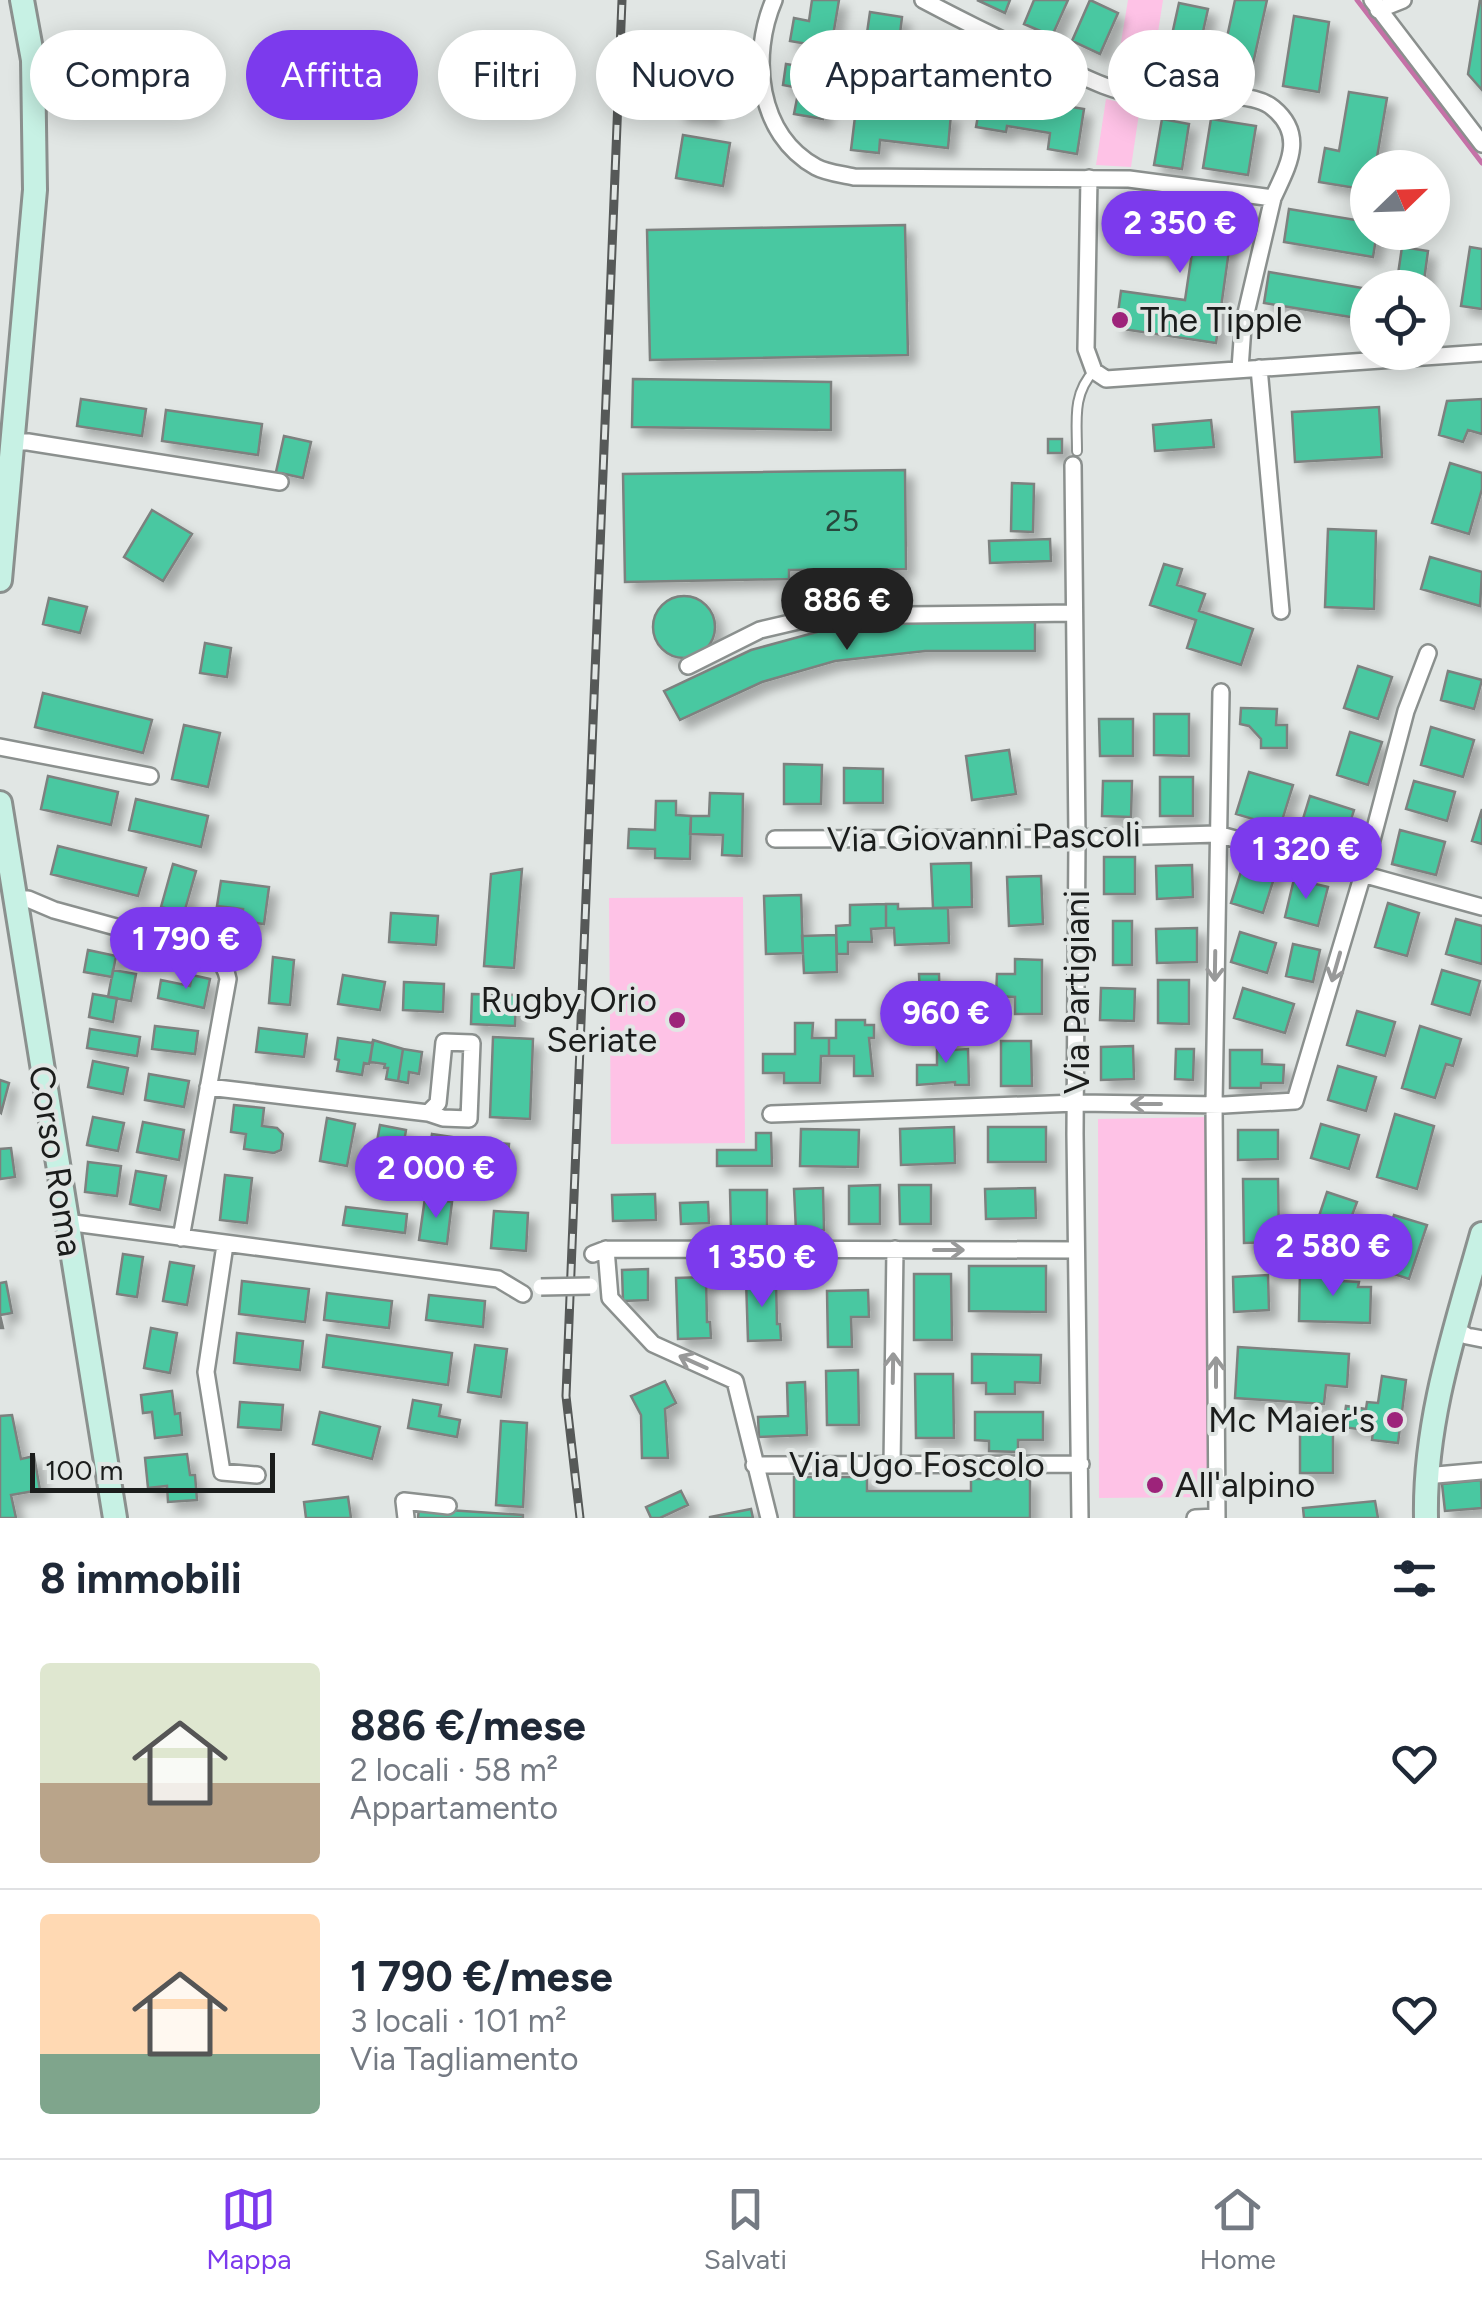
<!DOCTYPE html>
<html lang="it">
<head>
<meta charset="utf-8">
<style>
	:root { --surface:#fff; --page:#f2f2f3; --text:#1f2937; --muted:#747a83; --line:#e0e1e3; --accent:#7c3aed }
	body { margin:0; font-family:Figtree,sans-serif; background:var(--page); color:var(--text); height:100vh; display:flex; flex-direction:column; font-size:38px; white-space:nowrap }
	* { box-sizing:border-box; margin:0 }
	p { font-size:32px; color:var(--muted) }
	.icon { flex:none; width:55px; height:55px; fill:none; stroke:currentColor; stroke-width:2; stroke-linecap:round; stroke-linejoin:round }
	.map { position:relative; height:1518px; overflow:hidden }
	.side { display:flex; flex-direction:column; background:var(--surface); flex:1 }
	.side>* { flex:none }
	.hud { position:absolute; left:30px; top:30px; width:1422px; height:90px; display:flex; gap:20px }
	.needle { width:65px; rotate:67deg }
	.controls { position:absolute; left:1350px; top:150px; display:grid; gap:20px }
	.controls a { display:grid; place-items:center; width:100px; height:100px; border-radius:50%; background:var(--surface); box-shadow:0 5px 25px #0003; font-size:50px }
	.scale { position:absolute; left:30px; bottom:25px; width:245px; box-sizing:border-box; padding-left:10px; border:5px solid #1b1d1c; border-top:0; font-size:28px; line-height:35px; white-space:nowrap; color:#1b1d1c; -webkit-text-stroke:8px #e1e6e4; paint-order:stroke }
	.price { position:absolute; translate:-50% -85px; padding:0 22px; border-radius:35px; background:var(--accent); color:#fff; font-size:32px; line-height:65px; filter:drop-shadow(0 2px 5px #0008) }
	.price::after { content:''; position:absolute; left:50%; top:60px; width:30px; height:22px; margin-left:-15px; background:inherit; clip-path:polygon(0 0,100% 0,50% 100%) }
	.price.active { background:#222; color:#fff }
	ul { padding:0; list-style:none }
	li { display:flex; align-items:center; gap:30px; height:250px; padding:0 40px }
	li+li { border-top:2px solid var(--line) }
	li span { display:grid; place-items:center; flex:none; width:280px; height:200px; border-radius:10px; color:#555 }
	li>.icon { margin-inline-start:auto }
	span .icon { width:120px; height:120px; fill:#fffc; stroke-width:1 }
	li b { font-size:42px }
	h2 { display:flex; justify-content:space-between; align-items:center; height:120px; padding:0 40px; font-size:42px }
	.pill { padding:0 35px; border-radius:45px; background:var(--surface); box-shadow:0 5px 25px #0003; font-size:35px; line-height:90px }
	.pill.active { background:var(--accent); color:#fff }
	.dock { display:flex; justify-content:space-around; align-items:center; height:140px; border-top:2px solid var(--line); background:var(--surface); font-size:28px; color:var(--muted) }
	.dock a { display:grid; justify-items:center; gap:5px }
	.dock .active { color:var(--accent) }
	.map>svg:first-child { display:block }
</style>
</head>
<body>
<div class="map">
<svg width="1482" height="1518" viewBox="0 0 1482 1518">
	<defs>
		<filter id="shadow"><feDropShadow dx="8" dy="8" stdDeviation="5" flood-color="#0004"/></filter>
	</defs>
	<rect width="100%" height="100%" fill="#e1e6e4"/>
	<path fill="#fec2e6" d="M1128 0H1163L1150 84 1115 78Z
		M1106 99 1140 107 1131 167 1096 165Z
		M743 897 745 1143 611 1144 609 898Z
		M1209 1117 1212 1497 1099 1498 1098 1119Z"/>
	<g fill="none" stroke-linecap="round" stroke-linejoin="round">
		<path stroke="#c571a7" stroke-width="5" d="M1357 0 1482 163"/>
	</g>
	<path fill="#4ac8a1" stroke="#7d817f" stroke-width="2.5" filter="url(#shadow)" d="M812 0H839L831 48 790 41 794 18 809 21Z
		M977 0H1010L1005 13Z
		M1034 0H1068L1052 36 1024 24Z
		M1090 0 1118 13 1100 54 1072 41Z
		M1235 0H1267L1250 77 1220 70Z
		M1480 0H1482V90L1468 74Z
		M1179 3 1208 9 1193 77 1164 71Z
		M870 12 902 17 900 34 963 43 958 77 917 71 918 61 897 58 895 73 862 68Z
		M1294 16 1329 22 1319 92 1283 86Z
		M686 44 719 48 711 117 678 113Z
		M786 64 831 71 823 119 794 114 799 88 783 85Z
		M985 76 1015 81 1012 97 1084 109 1077 154 1048 149 1050 133 1007 126 1006 132 976 127Z
		M858 92 888 96 886 115 909 117 910 109 951 114 948 148 880 140 879 153 851 150Z
		M1349 92 1387 98 1377 157 1385 159 1383 168H1368V190L1319 182 1325 148 1339 151Z
		M1162 119 1189 124 1182 169 1154 165Z
		M1211 119 1256 126 1248 175 1203 168Z
		M683 135 730 143 723 186 676 178Z
		M1133 207 1233 222 1216 343 1116 328 1121 291 1185 300 1192 253 1128 244Z
		M1289 209 1368 222V232H1377L1373 257 1284 242Z
		M905 225 908 355 650 360 647 230Z
		M1402 247 1428 251 1423 288H1396Z
		M1470 247 1482 249V309L1461 306Z
		M1269 272 1368 289 1363 319 1264 303Z
		M633 379 831 382V430L632 427Z
		M81 399 146 409 142 436 77 426Z
		M1482 399V434L1468 430 1463 442 1439 435 1447 401Z
		M1379 407 1382 457 1295 462 1292 412Z
		M166 410 262 424 258 455 162 441Z
		M1211 420 1214 447 1155 451 1153 425Z
		M284 436 311 442 303 478 276 472Z
		M1048 439H1062V453H1048Z
		M1450 463 1482 473V489L1469 534 1432 523Z
		M905 470 906 569 789 570V579L625 582 623 474Z
		M1012 483 1034 484 1033 532 1011 531Z
		M152 510 192 534 163 581 124 557Z
		M1328 529 1376 531 1374 609 1325 607Z
		M1050 539 1051 561 990 563 989 541Z
		M1430 557 1482 572 1480 606 1421 589Z
		M1164 564 1182 569 1177 585 1205 594 1199 611 1253 629 1241 665 1187 648 1196 620 1150 605Z
		M653 627a31 31 0 1 1 62 0a31 31 0 1 1-62 0Z
		M49 598 87 607 80 633 43 624Z
		M1035 619V651H925L835 661 762 682 680 720 664 691 751 650 828 629 876 621Z
		M205 643 231 648 227 677 200 673Z
		M1358 666 1392 677 1378 719 1344 708Z
		M1448 671 1482 680 1474 709 1441 700Z
		M43 693 152 720 143 753 35 727Z
		M1241 708 1277 709 1276 725H1287V748H1261V739L1249 726 1240 724Z
		M1154 714H1189V756L1154 755Z
		M1099 719H1133V756H1100Z
		M184 725 220 733 208 787 172 779Z
		M1431 727 1474 740 1463 777 1421 765Z
		M1350 732 1382 742 1368 785 1337 775Z
		M1009 750 1016 794 972 800 966 756Z
		M784 764 822 765 821 804H784Z
		M844 768 883 769V803H844Z
		M1249 772 1293 785 1280 827 1236 814Z
		M48 776 118 792 111 825 41 809Z
		M1160 777H1193V816H1160Z
		M1103 781H1132L1131 817 1102 816Z
		M1414 781 1455 792 1447 821 1406 809Z
		M710 793 743 794 742 856 722 855 723 835 690 834 691 816H709Z
		M1310 796 1354 810 1343 845 1299 832Z
		M136 799 208 816 201 847 129 830Z
		M656 801H676V815L691 816 690 859 655 858V849L628 848 629 829 655 830Z
		M1482 809V844L1472 841Z
		M1400 830 1445 842 1436 875 1392 864Z
		M58 846 146 868 138 896 51 874Z
		M1104 857H1135V894H1104Z
		M1244 862 1276 872 1263 913 1231 903Z
		M971 863 972 907 933 908 931 864Z
		M173 864 196 871 184 913 161 907Z
		M1192 865 1193 897 1157 899 1156 866Z
		M522 869 514 968 484 966 491 874Z
		M1041 876 1043 924 1009 926 1007 877Z
		M1294 879 1328 887 1318 926 1285 917Z
		M221 881 269 887 264 924 241 921 243 909 217 906Z
		M801 895 803 953 766 954 764 896Z
		M1388 903 1419 913 1407 956 1375 947Z
		M886 904H898V909L948 908 949 943 895 945 894 928H886Z
		M886 904V928L871 929 872 942H848V954H837L836 926 850 925V905Z
		M391 913 438 916 436 945 389 942Z
		M1456 919 1482 926V964L1446 954Z
		M1113 921H1132V965H1113Z
		M1197 928V962L1157 963 1156 929Z
		M1240 932 1276 943 1267 973 1231 962Z
		M836 935 837 972 804 973 802 936Z
		M1293 944 1320 950 1313 982 1286 976Z
		M88 950 116 956 112 977 84 972Z
		M273 957 294 960 290 1005 269 1003Z
		M1015 959 1042 960V1014H1015V997L996 996 997 974H1015Z
		M113 970 136 974 131 1001 108 997Z
		M1442 970 1480 981 1470 1015 1432 1004Z
		M919 974H939L940 1005H967V1023H953V1039H937V1031H910L909 995H920Z
		M192 975 210 979 204 1008 158 998 161 980 190 986Z
		M343 975 385 982 380 1010 338 1004Z
		M1158 980H1189V1024L1158 1023Z
		M404 982 444 984 443 1012 403 1010Z
		M1101 988 1135 989 1134 1021 1100 1020Z
		M1243 988 1294 1004 1285 1033 1234 1018Z
		M93 994 117 998 113 1022 89 1017Z
		M472 994 516 995 515 1026 471 1024Z
		M1357 1011 1395 1022 1385 1056 1347 1045Z
		M836 1020H865V1025H874V1038H869L873 1076H854V1056H829V1038H836Z
		M795 1023H813L812 1038H829V1056H821L820 1083H784V1073H763V1054H795Z
		M155 1026 198 1031 195 1054 152 1049Z
		M1420 1026 1461 1039 1453 1066 1446 1064 1435 1098 1402 1088Z
		M259 1028 307 1034 304 1057 256 1052Z
		M90 1029 140 1037 137 1056 87 1048Z
		M493 1037 533 1039 530 1119 490 1117Z
		M338 1038 373 1043 369 1064 364 1063 362 1075 337 1071 339 1060 335 1059Z
		M937 1039H953V1050L968 1049 969 1085H955V1082L917 1085V1065H937Z
		M373 1040 403 1049 398 1081 386 1079 388 1068H384L385 1064 370 1062Z
		M1001 1041H1031L1032 1086H1001Z
		M1133 1046 1134 1079 1101 1080V1047Z
		M403 1049 422 1052 419 1074 409 1072 408 1083 398 1081Z
		M1176 1049H1194L1193 1080 1175 1079Z
		M1230 1050H1262V1064L1284 1065 1283 1083H1261V1088H1230Z
		M93 1061 128 1068 123 1094 88 1087Z
		M1338 1066 1376 1077 1366 1111 1328 1100Z
		M149 1074 189 1081 184 1107 145 1100Z
		M0 1080 9 1083 1 1113 0 1112Z
		M234 1105 264 1108 262 1126 277 1128 283 1134 281 1150 274 1153 244 1149 246 1134 231 1132Z
		M1395 1114 1434 1126 1417 1189 1377 1177Z
		M93 1117 124 1123 118 1151 87 1145Z
		M327 1118 355 1124 347 1166 320 1161Z
		M143 1122 184 1130 179 1160 137 1152Z
		M1321 1124 1359 1135 1349 1169 1311 1158Z
		M380 1125 406 1130 399 1173 372 1168Z
		M954 1127 955 1163 901 1165 900 1129Z
		M988 1127H1046V1162H988Z
		M801 1129 859 1130 858 1167 800 1166Z
		M1238 1130H1278V1159L1238 1160Z
		M756 1133H771L772 1166H717V1150H756Z
		M432 1134 459 1138 452 1179 426 1174Z
		M482 1142 509 1144 505 1184 479 1181Z
		M11 1148 15 1177 0 1179V1149Z
		M88 1162 121 1166 117 1196 85 1192Z
		M136 1171 166 1176 160 1210 130 1204Z
		M225 1175 252 1178 247 1223 220 1220Z
		M1243 1179H1278L1279 1242 1244 1243Z
		M880 1185V1224H849V1186Z
		M899 1185H931V1224H900Z
		M823 1188 824 1230 796 1231 794 1189Z
		M1035 1188 1036 1218 986 1219 985 1189Z
		M730 1190H767V1231H731Z
		M1327 1192 1357 1202 1351 1218 1389 1230 1394 1215 1427 1225 1409 1279 1309 1246Z
		M655 1194 656 1220 613 1221 612 1195Z
		M425 1198 452 1202 447 1244 419 1240Z
		M708 1202 709 1223 681 1224 680 1203Z
		M346 1207 407 1214 405 1233 343 1225Z
		M494 1211 528 1213 526 1251 491 1248Z
		M123 1254 143 1257 137 1297 117 1294Z
		M170 1262 194 1266 187 1305 163 1301Z
		M969 1266H1046V1312L969 1311Z
		M648 1269V1300L623 1301 622 1270Z
		M1300 1270 1322 1271V1276L1342 1277 1341 1281 1359 1282 1358 1287H1371L1370 1323 1299 1321Z
		M914 1274H951L952 1340H914Z
		M1268 1275 1269 1310 1234 1312 1233 1277Z
		M706 1277 707 1322H710L711 1338 678 1339 676 1278Z
		M746 1279H776L777 1324H780L781 1340 748 1341Z
		M242 1281 309 1289 305 1322 239 1314Z
		M6 1282 12 1313 0 1315 3 1328H0V1283Z
		M868 1290 869 1317H851L852 1347H828L827 1291Z
		M327 1293 392 1301 389 1328 324 1320Z
		M429 1295 485 1301 483 1327 426 1320Z
		M151 1328 177 1333 170 1373 144 1368Z
		M237 1333 303 1341 300 1370 234 1363Z
		M327 1335 452 1353 448 1385 323 1367Z
		M475 1345 507 1349 501 1397 468 1392Z
		M1238 1347 1349 1354 1347 1387 1326 1385 1324 1404 1235 1398Z
		M972 1354 1041 1355 1040 1383 1015 1382V1394H986V1383H972Z
		M858 1370 859 1425H827L826 1371Z
		M915 1374H953L954 1438H916Z
		M1382 1376 1406 1380 1398 1443 1372 1440 1373 1431 1343 1427 1346 1406 1366 1409 1367 1402 1378 1403Z
		M665 1381 676 1403 665 1409 668 1458H642L641 1415 631 1396Z
		M805 1382 807 1435 759 1437 758 1417 788 1416 787 1383Z
		M172 1391 175 1414 180 1413 182 1435 155 1438 152 1412 143 1413 141 1395Z
		M413 1400 441 1405 439 1416 460 1420 457 1437 408 1428Z
		M240 1402 283 1405 281 1430 238 1427Z
		M320 1412 380 1427 372 1459 313 1444Z
		M975 1412H1043V1440H1018V1452L989 1451V1441L975 1440Z
		M12 1415 21 1459 34 1456 40 1490 11 1495 16 1518H0V1416Z
		M501 1421 527 1423 523 1507 496 1505Z
		M1333 1432V1473H1300V1433Z
		M187 1454 190 1475H195L197 1500 168 1502 167 1486 148 1488 145 1458Z
		M794 1477H867V1491H971V1479H1030V1518H794Z
		M1481 1480 1482 1508 1445 1511 1442 1484Z
		M681 1491 688 1505 660 1518H651L646 1507Z
		M348 1497 351 1518H306L304 1502Z
		M1375 1501 1378 1518H1304L1303 1508Z
		M419 1508 523 1515V1518H418Z
		M751 1509 753 1518H710V1517Z"/>
	<g fill="none" stroke-linecap="round" stroke-linejoin="round">
		<g stroke="#8b908e" stroke-width="12">
			<path id="lane" d="M1077 451C1077 421 1072 394 1094 371"/>
		</g>
		<g stroke="#8b908e" stroke-width="20">
			<path id="street" d="M774 0C750 56 757 134 816 167 827 173 842 174 854 177L1129 179 1273 198 1243 326 1240 369
				M923 0C968 24 1013 46 1060 66 1086 78 1111 91 1139 95 1173 101 1247 86 1273 108 1307 136 1287 167 1273 198
				M1372 0 1482 144
				M1378 10 1403 0
				M1089 178 1086 349 1094 371 1106 379 1482 353
				M1259 368 1281 611
				M13 442H28L280 482
				M1073 465 1077 838 1075 1134 1080 1518
				M688 666 760 630 820 616 1074 613
				M0 747 150 776
				M775 839 1077 838 1217 834 1482 907
				M14 899H28L54 910 189 947C208 953 224 957 228 979L181 1238
				M208 1087 428 1113 438 1103 444 1042 472 1043 469 1119 443 1118 428 1113
				M771 1114 1077 1103 1224 1105 1295 1101 1363 874 1406 711 1428 653
				M66 1222 498 1279 523 1294
				M225 1245 206 1372 222 1472 257 1475
				M606 1249 610 1298 653 1344 735 1381 769 1518
				M593 1254 606 1249 1076 1250
				M1455 1329 1467 1336 1482 1339
				M754 1465 1081 1464
				M892 1466 895 1249
				M1425 1476 1482 1471
				M406 1518 404 1501 448 1506
				M1195 1518 1217 1517 1214 1104 1221 692"/>
		</g>
		<g stroke="#8b908e" stroke-width="28">
			<path id="secondary" d="M0 580 35 190 33 60 22 0
				M0 803 115 1518
				M1426 1518C1424 1420 1456 1327 1482 1234"/>
		</g>
		<use href="#lane" stroke="#fff" stroke-width="8"/>
		<use href="#street" stroke="#fff" stroke-width="15"/>
		<use href="#secondary" stroke="#c7f1e4" stroke-width="22"/>
		<g stroke="#565958" stroke-width="9">
			<path id="rail" d="M580 1518 566 1396 622 0"/>
		</g>
		<use href="#rail" stroke="#e1e6e4" stroke-width="5" stroke-dasharray="15" stroke-linecap="butt"/>
		<g stroke="#8b908e" stroke-width="20" stroke-linecap="butt">
			<path id="street-bridge" d="M541 1287 590 1286"/>
		</g>
		<use href="#street-bridge" stroke="#fff" stroke-width="15"/>
	</g>
	<defs><path id="oneway-shaft" d="M-6 0H5M1.5-3L5.5 0L1.5 3" fill="none" stroke-width="1.6" stroke-linecap="round" stroke-linejoin="round" transform="scale(2.5)"/></defs>
	<g stroke="#989999">
		<use href="#oneway-shaft" transform="translate(1215 966) rotate(91)"/>
		<use href="#oneway-shaft" transform="translate(1336 967) rotate(106)"/>
		<use href="#oneway-shaft" transform="translate(1146 1104) rotate(-180)"/>
		<use href="#oneway-shaft" transform="translate(949 1250)"/>
		<use href="#oneway-shaft" transform="translate(693 1362) rotate(-156)"/>
		<use href="#oneway-shaft" transform="translate(893 1368) rotate(-89)"/>
		<use href="#oneway-shaft" transform="translate(1216 1372) rotate(-90)"/>
	</g>
	<g fill="#9d237a" stroke="#e1e6e4" stroke-width="4">
		<circle cx="1120" cy="320" r="10"/>
		<circle cx="677" cy="1020" r="10"/>
		<circle cx="1395" cy="1420" r="10"/>
		<circle cx="1155" cy="1485" r="10"/>
	</g>
	<g text-anchor="middle" dominant-baseline="central" stroke-width="8" stroke-linejoin="round" paint-order="stroke">
		<g font-size="30" fill="#27483d">
			<text x="842" y="520">25</text>
		</g>
		<g font-size="35" fill="#1b1d1c" stroke="#e1e6e4" text-anchor="start">
			<text x="1140" y="320">The Tipple</text>
			<text x="657" y="1000" text-anchor="end">Rugby Orio<tspan x="657" dy="40">Seriate</tspan></text>
			<text x="1375" y="1420" text-anchor="end">Mc Maier's</text>
			<text x="1175" y="1485">All'alpino</text>
		</g>
		<g font-size="35" fill="#1b1d1c" stroke="#e1e6e4">
			<text transform="translate(984 837) rotate(-1)">Via Giovanni Pascoli</text>
			<text transform="translate(1077 992) rotate(-90)">Via Partigiani</text>
			<text transform="translate(56 1161) rotate(81)">Corso Roma</text>
			<text x="917" y="1465">Via Ugo Foscolo</text>
		</g>
	</g>
</svg>
<div class="controls">
<a><svg class="needle" viewBox="-14 -14 28 28"><path d="M0-13l5 13h-10z" fill="#e53935"/><path d="M0 13l5-13h-10z" fill="#747a83"/></svg></a>
<a><svg class="icon" aria-label="locate" viewBox="0 0 24 24"><circle cx="12" cy="12" r="6"/><path d="M12 2v4M12 18v4M2 12h4M18 12h4"/></svg></a>
</div>
<div class="scale">100 m</div>
<b class="price" style="left:1180px;top:276px">2 350 €</b>
<b class="price active" style="left:847px;top:653px">886 €</b>
<b class="price" style="left:1306px;top:902px">1 320 €</b>
<b class="price" style="left:186px;top:992px">1 790 €</b>
<b class="price" style="left:946px;top:1066px">960 €</b>
<b class="price" style="left:436px;top:1221px">2 000 €</b>
<b class="price" style="left:1333px;top:1299px">2 580 €</b>
<b class="price" style="left:762px;top:1310px">1 350 €</b>
<div class="hud">
<a class="pill">Compra</a>
<a class="pill active">Affitta</a>
<a class="pill">Filtri</a>
<a class="pill">Nuovo</a>
<a class="pill">Appartamento</a>
<a class="pill">Casa</a>
</div>
</div>
<section class="side">
<h2>8 immobili<svg class="icon" aria-label="filters" viewBox="0 0 24 24"><path d="M4 7h16M4 17h16"/><circle cx="9" cy="7" r="2"/><circle cx="15" cy="17" r="2"/></svg></h2>
<ul>
<li><span style="background:linear-gradient(#dfe7d0 60%,#b9a48a 0)"><svg class="icon" aria-label="home" viewBox="0 0 24 24"><path d="M3 11l9-7 9 7M6 9v11h12V9"/></svg></span><div><b>886 €/mese</b><p>2 locali · 58 m²</p><p>Appartamento</p></div><svg class="icon" aria-label="heart" viewBox="0 0 24 24"><path d="M12 20l-8-8c-3-5 5-10 8-4 3-6 11-1 8 4z"/></svg></li>
<li><span style="background:linear-gradient(#ffd9b3 70%,#7fa58c 0)"><svg class="icon" aria-label="home" viewBox="0 0 24 24"><path d="M3 11l9-7 9 7M6 9v11h12V9"/></svg></span><div><b>1 790 €/mese</b><p>3 locali · 101 m²</p><p>Via Tagliamento</p></div><svg class="icon" aria-label="heart" viewBox="0 0 24 24"><path d="M12 20l-8-8c-3-5 5-10 8-4 3-6 11-1 8 4z"/></svg></li>
</ul>
</section>
<nav class="dock">
<a class="active"><svg class="icon" aria-label="map" viewBox="0 0 24 24"><path d="M3 6l6-2 6 2 6-2v14l-6 2-6-2-6 2zM9 4v14M15 6v14"/></svg>Mappa</a>
<a><svg class="icon" aria-label="saved" viewBox="0 0 24 24"><path d="M7 4h10v16l-5-4-5 4z"/></svg>Salvati</a>
<a><svg class="icon" aria-label="home" viewBox="0 0 24 24"><path d="M3 11l9-7 9 7M6 9v11h12V9"/></svg>Home</a>
</nav>
</body>
</html>
